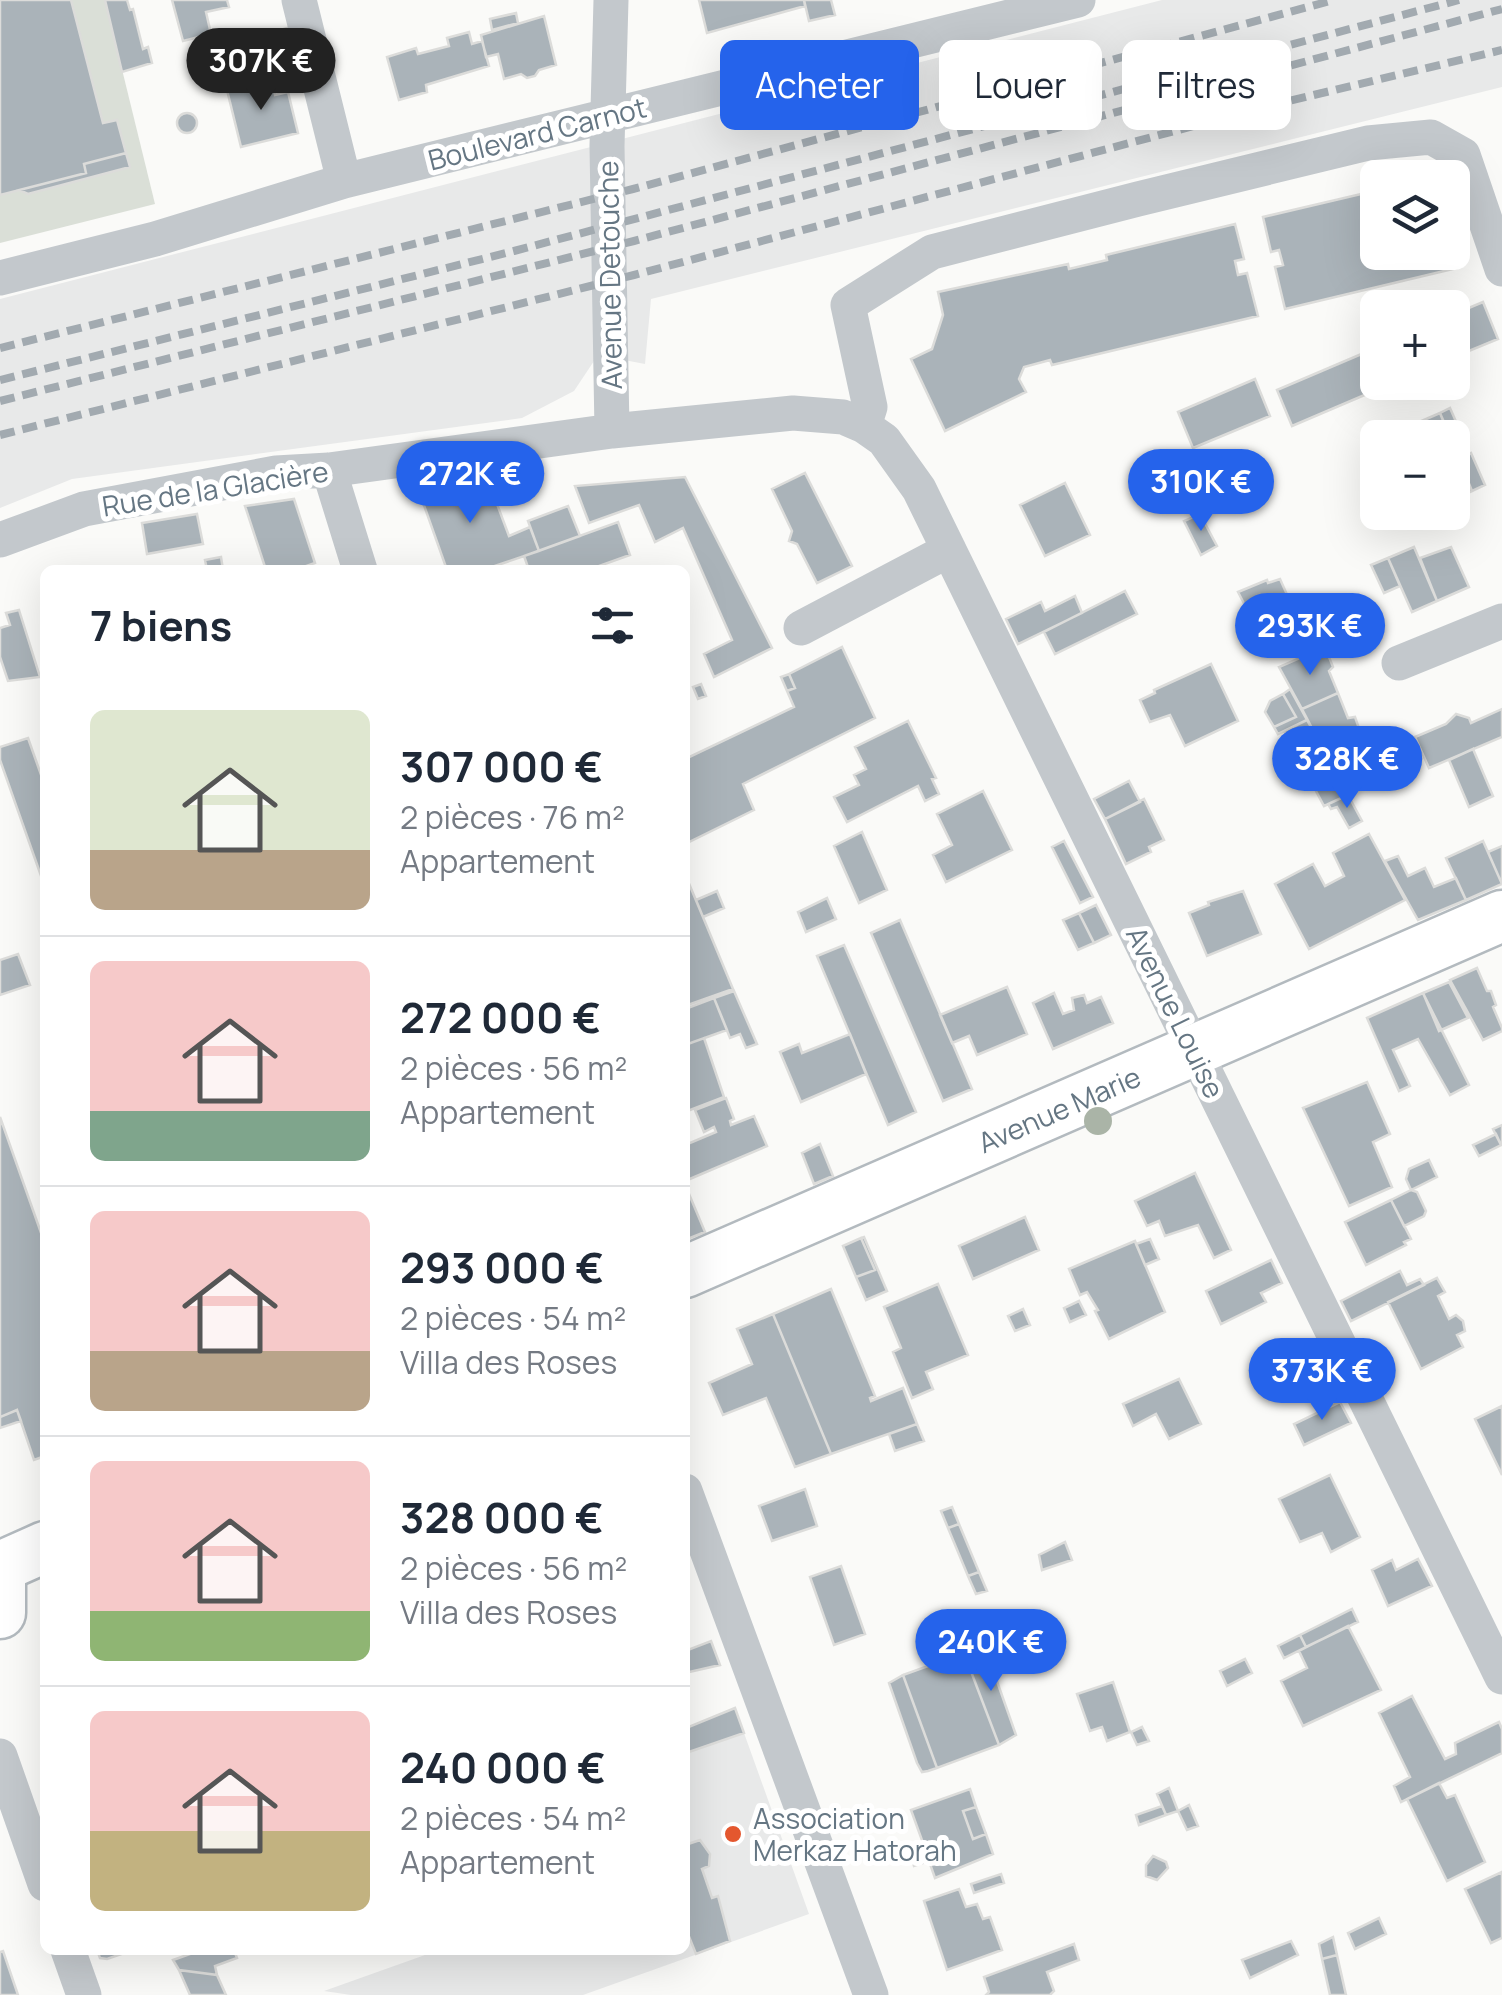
<!DOCTYPE html>
<html lang="fr">
<head>
<meta charset="utf-8">
<style>
	:root { --surface:#fff; --page:#f6f6f7; --text:#1f2937; --muted:#747a83; --line:#e0e1e3; --accent:#2563eb }
	body { margin:0; font-family:Manrope,sans-serif; background:var(--page); color:var(--text); height:100vh; display:flex; flex-direction:column; font-size:38px; white-space:nowrap }
	* { box-sizing:border-box; margin:0 }
	p { font-size:32px; color:var(--muted) }
	.icon { flex:none; width:55px; height:55px; fill:none; stroke:currentColor; stroke-width:2; stroke-linecap:round; stroke-linejoin:round }
	.map { position:relative; flex:1; overflow:hidden }
	.details { position:absolute; left:40px; top:565px; width:650px; height:1390px; display:flex; flex-direction:column; background:var(--surface); border-radius:15px; box-shadow:0 10px 40px #0002 }
	.details>* { flex:none }
	.top-card { position:absolute; left:720px; top:40px; width:630px; height:90px; display:flex; gap:20px }
	.tools { position:absolute; left:1360px; top:160px; display:grid; gap:20px }
	.tools a { display:grid; place-items:center; width:110px; height:110px; border-radius:15px; background:var(--surface); box-shadow:0 10px 40px #0002; font-size:50px }
	.price { position:absolute; translate:-50% -85px; padding:0 22px; border-radius:35px; background:var(--accent); color:#fff; font-size:32px; line-height:65px; filter:drop-shadow(0 2px 5px #0008) }
	.price::after { content:''; position:absolute; left:50%; top:60px; width:30px; height:22px; margin-left:-15px; background:inherit; clip-path:polygon(0 0,100% 0,50% 100%) }
	.price.on { background:#222; color:#fff }
	ul { padding:0; list-style:none }
	li { display:flex; align-items:center; gap:30px; height:250px; padding:0 50px }
	li+li { border-top:2px solid var(--line) }
	li span { display:grid; place-items:center; flex:none; width:280px; height:200px; border-radius:15px; color:#555 }
	li>.icon { margin-inline-start:auto }
	span .icon { width:120px; height:120px; fill:#fffc; stroke-width:1 }
	li b { font-size:42px }
	h2 { display:flex; justify-content:space-between; align-items:center; height:120px; padding:0 50px; font-size:42px }
	.chip { padding:0 35px; border-radius:15px; background:var(--surface); box-shadow:0 10px 40px #0002; font-size:35px; line-height:90px }
	.chip.on { background:var(--accent); color:#fff }
	.map>svg:first-child { display:block }
</style>
</head>
<body>
<div class="map">
<svg width="1502" height="1995" viewBox="0 0 1502 1995">
	<rect width="100%" height="100%" fill="#fafaf8"/>
	<path fill="#e8e9e9" d="M1162 0H1502V87L651 299 645 364 598 355 574 391 522 418 72 479 0 508V299Z
		M744 1733 809 1914 583 1995H351L324 1991 439 1950H685V1754Z"/>
	<path fill="#dadfd7" d="M0 0H105L155 204 0 243Z"/>
	<path fill="#aab3b9" stroke="#dcdcda" stroke-width="2.5" d="M0 0H71L103 123 117 120 126 153 84 164 86 173 0 195Z
		M105 0H127L130 10 133 9 143 49 148 47 152 63 122 72Z
		M172 0H227L229 7 206 12 211 34 183 41Z
		M699 0H804L805 6 707 33Z
		M804 0H831L835 15 809 21Z
		M516 13 518 23 492 30 490 19Z
		M544 16 556 65 539 70 535 76 527 78 521 74 504 79 498 54 486 57 481 35Z
		M287 28 298 74 284 77 278 54 253 60 248 39Z
		M469 32 472 44 482 41 489 66 426 85 427 92 399 100 387 57 416 48 418 54 449 46 447 38Z
		M272 81 275 95 288 92 298 133 241 147 226 86 240 83 241 88Z
		M177 123a10 10 0 1 1 20 0a10 10 0 1 1-20 0Z
		M126 153 130 167 28 194 19 190 86 173 84 164Z
		M1378 190V252H1452L1453 232 1461 267 1285 309 1275 267 1283 265 1279 250 1271 252 1263 217Z
		M1235 224 1244 259 1235 261 1238 275 1247 273 1258 316 1052 365 1050 360 1024 367 1019 379 1026 392 945 431 911 359 932 349 943 315 938 292 1068 264 1069 269 1107 260 1106 255Z
		M1483 302 1498 339 1452 358V315Z
		M1378 347V382H1395L1292 426 1277 390Z
		M1255 379 1270 416 1193 448 1178 412Z
		M1450 408 1461 433 1451 438 1440 413Z
		M1440 413 1450 438H1407L1403 429Z
		M1452 444 1472 491 1452 500Z
		M1471 453 1485 485 1472 491 1459 459Z
		M463 472 475 503 494 496 509 536 530 527 539 551 483 570H447L415 480Z
		M805 473 852 566 817 583 797 544 789 541 792 531 772 489Z
		M685 477 772 648 714 677 704 654 732 640 683 528 655 542 639 505 589 523 575 486Z
		M1065 483 1090 535 1045 556 1020 505Z
		M294 499 315 563 295 570H266L245 506Z
		M568 506 580 536 539 551 528 521Z
		M197 514 203 544 147 554 142 523Z
		M1200 514 1217 546 1201 555 1184 521Z
		M618 522 630 555 588 570H529L524 556Z
		M1414 547 1437 601 1412 612 1388 558Z
		M1451 547 1469 587 1437 601 1420 558Z
		M221 557 223 570H207L205 560Z
		M1388 558 1400 586 1384 593 1371 565Z
		M1280 579 1289 599 1250 615 1238 592 1267 580 1268 583Z
		M1125 591 1137 614 1055 654 1044 632Z
		M1075 596 1082 613 1018 644 1006 619 1041 602 1045 611Z
		M1285 600 1295 620 1261 635 1250 615Z
		M19 610 40 677 8 681 0 657V628L10 625 6 613Z
		M842 647 875 718 743 784 754 810 685 844V759L794 707 787 691 795 688 789 674Z
		M1325 647 1333 667 1329 671 1338 693 1302 709 1279 667Z
		M1211 664 1238 721 1185 746 1170 715 1150 722 1140 700 1155 693 1154 690Z
		M789 674 795 688 787 691 781 677Z
		M701 684 706 696 698 699 693 687Z
		M1290 689 1307 720 1278 734 1274 727 1296 717 1283 694Z
		M1338 693 1348 718 1355 717 1362 737 1325 753 1302 709Z
		M1283 694 1296 717 1274 727 1265 712 1270 701Z
		M1502 709V737L1429 768 1415 737 1446 724 1456 714 1469 718 1471 723Z
		M1307 720 1348 795 1324 806 1284 731Z
		M908 721 936 778 932 779 939 794 925 801 918 786 847 822 834 797 859 785 854 775 866 769 855 747Z
		M28 738 45 786V887L0 760V747Z
		M1473 749 1493 796 1469 807 1449 760Z
		M1129 781 1140 802 1105 819 1094 799Z
		M983 791 1012 850 946 882 933 855 952 845 937 814Z
		M1348 795 1362 821 1349 828 1337 807 1331 809 1328 804Z
		M1144 799 1164 840 1149 847 1151 852 1126 864 1105 819Z
		M862 832 887 890 859 903 834 846Z
		M1369 834 1405 900 1309 949 1275 884 1313 864 1325 886 1344 876 1333 853Z
		M1064 841 1093 897 1080 903 1052 847Z
		M1483 841 1502 884 1466 900 1446 858Z
		M1502 846V884L1488 852Z
		M1398 856 1408 876 1425 868 1434 887 1456 878 1466 900 1418 920 1385 861Z
		M685 874 733 989 685 1006Z
		M717 891 724 908 703 917 696 900Z
		M1243 891 1261 934 1207 956 1189 913 1209 905 1208 902Z
		M827 898 836 919 806 932 798 912Z
		M1096 905 1111 935 1094 943 1079 913Z
		M1079 913 1094 943 1078 950 1063 920Z
		M900 920 972 1089 943 1101 871 933Z
		M844 945 916 1112 888 1125 817 956Z
		M18 954 30 985 0 995V960Z
		M1477 968 1487 991H1491L1496 1005 1493 1007 1502 1028V1031L1483 1040 1450 980Z
		M1449 982 1468 1018 1439 1031 1423 993Z
		M1007 987 1027 1034 977 1055 969 1036 952 1043 940 1015Z
		M734 991 757 1044 746 1048 740 1034 730 1038 714 998Z
		M1054 993 1063 1014 1074 1010 1072 998 1084 995 1087 1003 1101 997 1113 1023 1053 1049 1033 1003Z
		M1423 993 1469 1085 1450 1095 1418 1039 1393 1050 1410 1086 1399 1091 1367 1018Z
		M714 998 727 1030 685 1045V1009Z
		M850 1034 866 1074 801 1102 780 1052 799 1044 802 1053Z
		M704 1038 724 1097 685 1112V1045Z
		M1367 1082 1390 1134 1373 1142 1392 1187 1349 1206 1303 1108Z
		M726 1098 734 1119 730 1121 731 1125 754 1116 767 1146 685 1181V1145L716 1132 714 1127 704 1132 695 1110Z
		M0 1117 45 1244V1456L34 1460 17 1410 0 1417Z
		M1502 1125V1145H1501L1493 1129Z
		M1496 1134 1501 1145 1479 1156 1473 1145Z
		M820 1144 833 1176 814 1184 802 1153Z
		M1429 1160 1437 1177 1411 1190 1406 1179 1409 1169Z
		M1195 1173 1231 1250 1214 1258 1198 1225 1165 1236 1159 1221 1147 1226 1135 1201Z
		M1411 1190 1417 1192 1426 1211 1424 1216 1404 1226 1391 1200Z
		M689 1194 705 1232 685 1240V1195Z
		M1391 1200 1411 1239 1404 1242 1406 1245 1366 1265 1345 1222Z
		M1025 1217 1039 1250 973 1279 959 1246Z
		M864 1237 887 1291 866 1300 856 1277 875 1270 861 1238Z
		M861 1238 875 1270 856 1277 843 1246Z
		M1150 1239 1159 1259 1145 1265 1136 1244Z
		M1135 1241 1165 1312 1109 1339 1095 1311 1098 1310 1087 1292 1080 1295 1069 1269Z
		M1271 1260 1282 1283 1261 1293 1266 1302 1221 1324 1206 1291Z
		M1400 1271 1407 1285 1420 1279 1424 1285 1351 1321 1341 1301Z
		M1437 1278 1445 1292 1438 1296 1449 1319 1456 1315 1463 1321 1465 1331 1457 1335 1463 1347 1421 1369 1388 1302Z
		M938 1284 968 1355 926 1372 933 1389 912 1398 893 1352 901 1348 884 1307Z
		M831 1289 875 1396 870 1398 871 1401 903 1388 917 1424 831 1454 773 1314Z
		M1079 1301 1086 1315 1070 1322 1064 1308Z
		M1023 1309 1030 1325 1015 1331 1008 1316Z
		M773 1314 831 1454 795 1467 766 1398 723 1415 709 1383 752 1364 737 1329Z
		M1179 1379 1201 1424 1169 1439 1156 1414 1133 1426 1123 1404Z
		M1340 1402 1351 1423 1304 1445 1294 1424Z
		M1502 1406V1475L1475 1419Z
		M17 1410 21 1421 0 1428V1417Z
		M917 1424 924 1441 895 1451 889 1434Z
		M1330 1475 1360 1537 1331 1552 1322 1533 1300 1542 1279 1499Z
		M805 1489 817 1526 772 1541 759 1506Z
		M952 1507 959 1524 948 1528 941 1511Z
		M959 1524 979 1572 968 1576 948 1528Z
		M1065 1542 1072 1560 1042 1570 1039 1555Z
		M1418 1559 1432 1586 1388 1606 1372 1570 1392 1560 1396 1570Z
		M841 1566 865 1634 834 1645 810 1577Z
		M979 1572 987 1591 976 1594 968 1576Z
		M1352 1609 1358 1622 1306 1647 1300 1635Z
		M1348 1626 1381 1690 1303 1726 1281 1681 1307 1668 1299 1651Z
		M1300 1635 1306 1647 1284 1658 1278 1646Z
		M711 1641 720 1665 685 1673V1651Z
		M977 1648 986 1650 1016 1735 999 1745 964 1653Z
		M964 1653 999 1745 937 1768 903 1675Z
		M1245 1659 1252 1673 1227 1686 1220 1671Z
		M903 1675 937 1768 928 1771 922 1772 917 1763 889 1683Z
		M1113 1682 1130 1732 1107 1741 1102 1727 1090 1731 1077 1694Z
		M1412 1696 1445 1759 1456 1754 1455 1743 1499 1722 1502 1729V1753L1401 1802 1394 1786 1410 1777 1379 1713Z
		M735 1708 744 1733 686 1753V1728Z
		M1142 1727 1149 1741 1137 1745 1131 1732Z
		M1439 1783 1447 1798 1455 1795 1485 1862 1447 1881 1407 1799Z
		M1169 1788 1178 1811 1166 1815 1157 1794Z
		M970 1789 976 1807 963 1811 973 1839 986 1834 993 1854 935 1878 929 1861 914 1866 909 1848 923 1843 911 1810Z
		M1189 1805 1198 1826 1187 1830 1178 1811Z
		M1162 1806 1166 1815 1139 1825 1136 1815Z
		M976 1807 986 1834 973 1839 963 1811Z
		M700 1840 710 1854 709 1866 702 1869 712 1898 718 1896 730 1941 696 1954 688 1934 685 1935V1845Z
		M1153 1856 1166 1862 1168 1868 1157 1880 1146 1876V1865Z
		M1502 1872V1938L1491 1943 1465 1889Z
		M1001 1874 1004 1883 974 1893 971 1884Z
		M959 1889 966 1907 977 1904 983 1919 990 1917 1002 1950 947 1970 924 1901Z
		M1379 1918 1386 1934 1355 1949 1348 1933Z
		M1333 1937 1337 1955 1322 1959 1319 1944Z
		M1291 1941 1298 1955 1250 1978 1242 1960Z
		M1074 1944 1079 1960 1047 1972 1054 1991 1050 1995H986L989 1992 984 1977Z
		M97 1950H133L107 1959 100 1958Z
		M201 1950H234L237 1958 215 1966 217 1975 179 1970 173 1960Z
		M3 1951 18 1995H0V1952Z
		M1337 1955 1346 1995H1330L1322 1959Z
		M179 1970 217 1975 226 1995H190Z"/>
	<g fill="none" stroke-linecap="round" stroke-linejoin="round">
		<g stroke="#b3babf" stroke-width="55">
			<g id="secondary">
				<path id="s1" d="M685 1272 1502 916"/>
				<path d="M0 1567 45 1547"/>
				<path d="M0 1583V1613"/>
			</g>
		</g>
		<path stroke="#c3c8cc" stroke-width="35" d="M299 0 344 181
			M611 0 607 146 612 431
			M0 278 155 239 344 181 1078 0
			M864 426 870 407 848 305 932 252 1138 199 1368 143 1431 137 1463 155 1502 269
			M329 470 360 570
			M0 540 84 509 276 473 329 470 612 431 793 413 843 417 864 426 884 440 919 489 1502 1677
			M801 628 949 550
			M1399 663 1502 621
			M685 1491 871 1995
			M0 1756 45 1884
			M68 1950 84 1995"/>
		<use href="#secondary" stroke="#fff" stroke-width="50"/>
		<path stroke="#a2aab0" stroke-width="8" stroke-dasharray="15 8" stroke-linecap="butt" d="M0 348 633 189 1334 0
			M0 380 514 251 1459 0
			M0 401 634 241 1502 9
			M0 435 634 275 1276 104 1502 50"/>
	</g>
	<circle fill="#aab4a7" cx="1098" cy="1121" r="14"/>
	<circle fill="#e4572e" stroke="#fff" stroke-width="4" cx="733" cy="1834" r="10"/>
	<g text-anchor="middle" dominant-baseline="central" stroke-width="10" stroke-linejoin="round" paint-order="stroke">
		<g font-size="28" fill="#657683" stroke="#fff">
			<text transform="translate(537 133) rotate(-14)">Boulevard Carnot</text>
			<text transform="translate(609 275) rotate(-91)">Avenue Detouche</text>
			<text transform="translate(215 488) rotate(-9)">Rue de la Glacière</text>
			<text transform="translate(1176 1012) rotate(64)">Avenue Louise</text>
			<text stroke="none"><textPath href="#s1" startOffset="408">Avenue Marie</textPath></text>
		</g>
		<g font-size="28" fill="#657683" stroke="#fff" text-anchor="start">
			<text x="753" y="1818">Association<tspan x="753" dy="32">Merkaz Hatorah</tspan></text>
		</g>
	</g>
</svg>
<div class="tools">
<a><svg class="icon" aria-label="layers" viewBox="0 0 24 24"><path d="M12 4l9 5-9 5-9-5zM3 14l9 5 9-5"/></svg></a>
<a>+</a>
<a>−</a>
</div>
<b class="price on" style="left:261px;top:113px">307K €</b>
<b class="price" style="left:470px;top:526px">272K €</b>
<b class="price" style="left:1201px;top:534px">310K €</b>
<b class="price" style="left:1310px;top:678px">293K €</b>
<b class="price" style="left:1347px;top:811px">328K €</b>
<b class="price" style="left:1322px;top:1423px">373K €</b>
<b class="price" style="left:991px;top:1694px">240K €</b>
<div class="top-card">
<a class="chip on">Acheter</a>
<a class="chip">Louer</a>
<a class="chip">Filtres</a>
</div>
<section class="details">
<h2>7 biens<svg class="icon" aria-label="filters" viewBox="0 0 24 24"><path d="M4 7h16M4 17h16"/><circle cx="9" cy="7" r="2"/><circle cx="15" cy="17" r="2"/></svg></h2>
<ul>
<li><span style="background:linear-gradient(#dfe7d0 70%,#b9a48a 0)"><svg class="icon" aria-label="home" viewBox="0 0 24 24"><path d="M3 11l9-7 9 7M6 9v11h12V9"/></svg></span><div><b>307 000 €</b><p>2 pièces · 76 m²</p><p>Appartement</p></div></li>
<li><span style="background:linear-gradient(#f6c9c9 75%,#7fa58c 0)"><svg class="icon" aria-label="home" viewBox="0 0 24 24"><path d="M3 11l9-7 9 7M6 9v11h12V9"/></svg></span><div><b>272 000 €</b><p>2 pièces · 56 m²</p><p>Appartement</p></div></li>
<li><span style="background:linear-gradient(#f6c9c9 70%,#b9a48a 0)"><svg class="icon" aria-label="home" viewBox="0 0 24 24"><path d="M3 11l9-7 9 7M6 9v11h12V9"/></svg></span><div><b>293 000 €</b><p>2 pièces · 54 m²</p><p>Villa des Roses</p></div></li>
<li><span style="background:linear-gradient(#f6c9c9 75%,#8fb573 0)"><svg class="icon" aria-label="home" viewBox="0 0 24 24"><path d="M3 11l9-7 9 7M6 9v11h12V9"/></svg></span><div><b>328 000 €</b><p>2 pièces · 56 m²</p><p>Villa des Roses</p></div></li>
<li><span style="background:linear-gradient(#f6c9c9 60%,#c2b280 0)"><svg class="icon" aria-label="home" viewBox="0 0 24 24"><path d="M3 11l9-7 9 7M6 9v11h12V9"/></svg></span><div><b>240 000 €</b><p>2 pièces · 54 m²</p><p>Appartement</p></div></li>
</ul>
</section>
</div>
</body>
</html>
